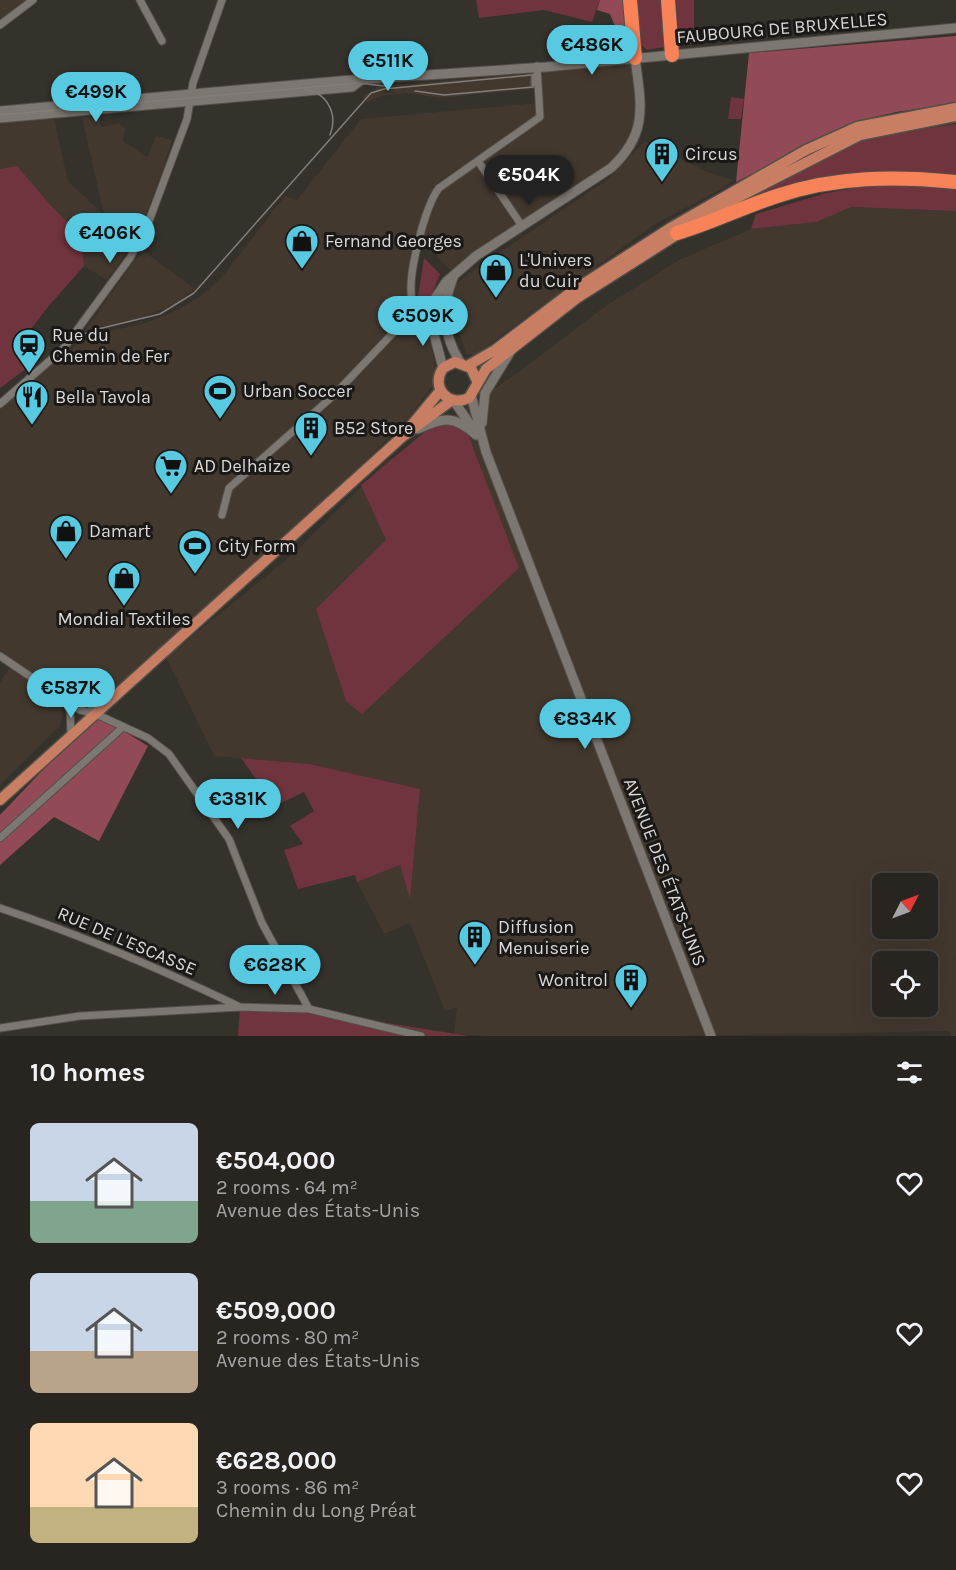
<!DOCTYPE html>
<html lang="en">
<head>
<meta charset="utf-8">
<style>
	:root { --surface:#282520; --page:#34312d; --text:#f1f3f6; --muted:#a5a5a5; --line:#44423e; --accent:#57c9e1 }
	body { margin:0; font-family:Karla,sans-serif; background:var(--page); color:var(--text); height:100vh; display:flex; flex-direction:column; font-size:22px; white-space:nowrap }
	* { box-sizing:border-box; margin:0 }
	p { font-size:20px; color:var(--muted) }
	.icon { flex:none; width:33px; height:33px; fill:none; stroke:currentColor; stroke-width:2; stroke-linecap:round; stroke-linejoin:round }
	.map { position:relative; height:1036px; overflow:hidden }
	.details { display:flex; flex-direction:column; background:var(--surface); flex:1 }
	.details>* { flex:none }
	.needle { width:39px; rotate:48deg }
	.fabs { position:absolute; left:872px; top:873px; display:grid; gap:12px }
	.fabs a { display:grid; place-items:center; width:66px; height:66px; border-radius:9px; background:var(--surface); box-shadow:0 6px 24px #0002,0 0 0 2px var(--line); font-size:30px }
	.price { position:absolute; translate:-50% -51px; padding:0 14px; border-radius:21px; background:var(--accent); color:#111; font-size:20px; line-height:39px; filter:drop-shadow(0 2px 3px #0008) }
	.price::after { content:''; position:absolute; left:50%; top:36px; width:18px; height:14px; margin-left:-9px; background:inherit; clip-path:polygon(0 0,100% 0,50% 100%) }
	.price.current { background:#222; color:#fff }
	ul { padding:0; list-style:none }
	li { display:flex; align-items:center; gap:18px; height:150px; padding:0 30px }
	li span { display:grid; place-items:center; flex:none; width:168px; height:120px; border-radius:9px; color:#555 }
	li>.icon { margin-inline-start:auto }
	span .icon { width:72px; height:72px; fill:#fffc; stroke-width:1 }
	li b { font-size:26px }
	h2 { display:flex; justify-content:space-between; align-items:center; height:72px; padding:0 30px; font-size:26px }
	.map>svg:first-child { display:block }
</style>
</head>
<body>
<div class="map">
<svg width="956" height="1036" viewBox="0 0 956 1036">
	<rect width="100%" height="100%" fill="#35312b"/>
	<path fill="#42382e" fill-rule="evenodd" d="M0 0H33L0 22Z
		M631 57 641 101 633 141 599 181 452 272 420 238 430 203 447 183 525 124 438 182 426 202 406 314 427 324 436 370 432 386 411 415 331 496 103 708 50 688 60 695 63 713 60 726 0 785V682L12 665 38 680 0 651V407L87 336 142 324 171 313 200 297 222 277 285 196 297 200 361 119 538 103V66Z
		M533 73 534 89 439 98 407 93 381 96 367 102 362 96 376 89V85L368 84 371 83 397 85Z
		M100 116 101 127 119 123 125 128 123 141 147 157 156 136 172 140 163 170 136 239 107 280 84 266 47 308 15 350 27 368 0 388V122L54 119 68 181 104 215 82 117Z
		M645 141 707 172 733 180 724 188 655 224 476 354H466L450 304 455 285 472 271 607 180Z
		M851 207 956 211V1036H951L949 1031 680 1036H483L454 1034 457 1007 445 1011 410 923 384 934 357 882 400 865 410 897 420 789 310 764 214 756 166 657 292 555 386 462 520 371 607 305 679 260 751 229 817 222ZM882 884H927V928H882ZM882 962H927V1006H882Z
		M142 250 195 289 175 304 139 319 85 330Z"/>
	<path fill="#70343e" d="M476 0H600L592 22 544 10 479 18Z
		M636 0H664L667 40 664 47 647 50 641 45Z
		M676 0H694V44L683 43 678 27Z
		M731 97 744 99 741 119H728Z
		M956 124V175L929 172 855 175 736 208V203L863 138Z
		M17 166 53 208 81 235 84 266 47 308 15 350 27 368 0 388V169Z
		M880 184 956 188V211L851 207 817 222 751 229 756 214 826 193Z
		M424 258 440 274 431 297 425 299 418 296Z
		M438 421 464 424 519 568 362 714 346 701 316 609 386 540 361 485Z
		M241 758 310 764 420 789 410 899 400 865 357 882 355 875 298 889 284 850 303 844 290 826 314 811 304 792 275 806Z
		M240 1007 318 1012 469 1036H238Z"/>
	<path fill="#924b56" d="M600 0H630L635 50 619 53 616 29 610 14 597 10Z
		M956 36V103L896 112 857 121 736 182 749 53Z
		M96 714 148 746 99 841 54 817 0 865V815Z"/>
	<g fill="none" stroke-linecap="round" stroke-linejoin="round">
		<g stroke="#524f4a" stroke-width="8">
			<path id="pedestrian" d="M534 84V76"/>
		</g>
		<g stroke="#524f4a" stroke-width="9">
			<path id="minor" d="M140 0 162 41
				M0 25 33 0
				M478 161 522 226
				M414 305 436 310
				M411 314 430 319 444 314
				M0 404 63 349 130 258 149 221 187 119 193 83 222 0
				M222 515 229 488 334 395 411 314C414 305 411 301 411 291 410 268 425 206 439 188L540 117 537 66
				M0 656 80 710 96 714 148 738 169 754 229 839 262 923 309 1009
				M66 697 90 704 96 714
				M65 701 70 710 71 736
				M0 838 123 727
				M0 908C81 935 161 969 238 1006
				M0 1028 80 1016 240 1007 309 1009 421 1036"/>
		</g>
		<g stroke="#524f4a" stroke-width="11">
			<path id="tertiary" d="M0 111 351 80 546 67 956 28
				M0 118 352 87 360 81
				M453 278C441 307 443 335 460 362
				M443 368 430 319 436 297 446 282 476 256 611 168C649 133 641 104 635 58
				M471 395 486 452 711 1036
				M454 401 473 429
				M482 423 485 393 512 349
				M418 429C443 417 454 415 476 435"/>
		</g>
		<g stroke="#524f4a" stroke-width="13">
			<path id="primary" d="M469 365 495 350 574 290 672 227 806 150 857 127 956 108
				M477 381 471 368 455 362 443 368C430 387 448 408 469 398L486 369 577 298 725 204 860 135 956 116
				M406 432 440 391
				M0 800 402 437 452 400"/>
		</g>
		<g stroke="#524f4a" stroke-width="16">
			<path id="motorway" d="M630 0 635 58
				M668 0 672 55
				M677 233C711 223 743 207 777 196 836 176 895 176 956 182"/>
		</g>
		<use href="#pedestrian" stroke="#7d7771" stroke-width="5"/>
		<use href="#minor" stroke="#7d7771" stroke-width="7"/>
		<use href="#tertiary" stroke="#7d7771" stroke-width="9"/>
		<use href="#primary" stroke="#c77e62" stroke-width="10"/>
		<use href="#motorway" stroke="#f88358" stroke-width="14"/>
		<path stroke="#827e7a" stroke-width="1.5" d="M306 90C328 93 338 115 330 135
			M415 91 444 95 533 87
			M0 115 357 83 385 86
			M0 401 74 338 94 330 160 314 194 293 371 93 384 89 531 75"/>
	</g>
	<defs>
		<g id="building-pin" transform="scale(1.725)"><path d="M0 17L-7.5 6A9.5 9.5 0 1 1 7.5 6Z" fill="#57c9e1" stroke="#1b1917"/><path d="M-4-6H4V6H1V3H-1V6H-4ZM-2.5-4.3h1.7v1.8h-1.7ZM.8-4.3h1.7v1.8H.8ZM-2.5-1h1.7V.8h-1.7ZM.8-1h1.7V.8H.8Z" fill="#111"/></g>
		<g id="shop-pin" transform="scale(1.725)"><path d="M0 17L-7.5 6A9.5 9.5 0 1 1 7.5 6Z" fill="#57c9e1" stroke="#1b1917"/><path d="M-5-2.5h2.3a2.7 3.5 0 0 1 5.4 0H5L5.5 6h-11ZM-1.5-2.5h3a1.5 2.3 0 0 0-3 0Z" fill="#111"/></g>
		<g id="station-pin" transform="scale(1.725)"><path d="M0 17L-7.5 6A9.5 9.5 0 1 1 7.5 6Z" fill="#57c9e1" stroke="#1b1917"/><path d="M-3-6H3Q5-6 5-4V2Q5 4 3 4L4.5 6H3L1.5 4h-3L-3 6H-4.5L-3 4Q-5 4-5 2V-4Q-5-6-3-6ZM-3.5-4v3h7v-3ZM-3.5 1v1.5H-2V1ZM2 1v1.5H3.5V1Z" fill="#111"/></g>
		<g id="stadium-pin" transform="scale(1.725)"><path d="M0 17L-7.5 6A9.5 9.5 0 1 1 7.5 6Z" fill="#57c9e1" stroke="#1b1917"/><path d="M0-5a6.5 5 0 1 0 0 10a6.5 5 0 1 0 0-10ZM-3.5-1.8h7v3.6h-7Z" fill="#111"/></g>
		<g id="restaurant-pin" transform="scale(1.725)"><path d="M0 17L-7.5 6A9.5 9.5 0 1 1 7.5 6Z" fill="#57c9e1" stroke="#1b1917"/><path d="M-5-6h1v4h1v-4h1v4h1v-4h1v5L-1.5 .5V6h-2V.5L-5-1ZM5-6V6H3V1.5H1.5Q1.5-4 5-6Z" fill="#111"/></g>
		<g id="supermarket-pin" transform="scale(1.725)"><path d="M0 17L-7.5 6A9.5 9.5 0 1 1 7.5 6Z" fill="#57c9e1" stroke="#1b1917"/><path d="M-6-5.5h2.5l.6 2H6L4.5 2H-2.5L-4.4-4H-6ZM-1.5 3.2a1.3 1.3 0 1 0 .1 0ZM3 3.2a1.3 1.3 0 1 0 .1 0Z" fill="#111"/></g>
	</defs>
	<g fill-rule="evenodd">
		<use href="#building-pin" x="662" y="154"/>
		<use href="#shop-pin" x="302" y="241"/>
		<use href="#shop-pin" x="496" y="270"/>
		<use href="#station-pin" x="29" y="345"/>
		<use href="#stadium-pin" x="220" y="391"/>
		<use href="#restaurant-pin" x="32" y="397"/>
		<use href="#building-pin" x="311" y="428"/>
		<use href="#supermarket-pin" x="171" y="466"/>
		<use href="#shop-pin" x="66" y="531"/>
		<use href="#stadium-pin" x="195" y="546"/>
		<use href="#shop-pin" x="124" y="578"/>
		<use href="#building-pin" x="475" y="937"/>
		<use href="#building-pin" x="631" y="980"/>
	</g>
	<g text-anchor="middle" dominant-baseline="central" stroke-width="6" stroke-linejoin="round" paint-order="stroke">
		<g font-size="18" fill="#dcd9d6" stroke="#1b1917">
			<text transform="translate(782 28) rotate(-5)">FAUBOURG DE BRUXELLES</text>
			<text transform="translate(665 872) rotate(69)">AVENUE DES ÉTATS-UNIS</text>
			<text transform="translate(127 941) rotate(23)">RUE DE L'ESCASSE</text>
		</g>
		<g font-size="18" fill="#dcd9d6" stroke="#1b1917" text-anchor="start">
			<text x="685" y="154">Circus</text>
			<text x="325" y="241">Fernand Georges</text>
			<text x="519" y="260">L'Univers<tspan x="519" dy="21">du Cuir</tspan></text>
			<text x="52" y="335">Rue du<tspan x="52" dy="21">Chemin de Fer</tspan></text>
			<text x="243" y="391">Urban Soccer</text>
			<text x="55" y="397">Bella Tavola</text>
			<text x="334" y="428">B52 Store</text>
			<text x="194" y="466">AD Delhaize</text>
			<text x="89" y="531">Damart</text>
			<text x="218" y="546">City Form</text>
			<text x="124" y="619" text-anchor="middle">Mondial Textiles</text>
			<text x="498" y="927">Diffusion<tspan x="498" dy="21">Menuiserie</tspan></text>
			<text x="608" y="980" text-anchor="end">Wonitrol</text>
		</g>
	</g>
</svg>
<div class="fabs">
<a><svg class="needle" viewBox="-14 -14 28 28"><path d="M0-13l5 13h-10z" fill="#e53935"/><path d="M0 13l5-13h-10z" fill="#a5a5a5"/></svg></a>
<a><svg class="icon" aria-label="locate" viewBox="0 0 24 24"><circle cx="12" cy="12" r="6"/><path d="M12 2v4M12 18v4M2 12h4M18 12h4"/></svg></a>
</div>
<b class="price" style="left:592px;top:76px">€486K</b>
<b class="price" style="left:388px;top:92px">€511K</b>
<b class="price" style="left:96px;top:123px">€499K</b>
<b class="price current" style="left:529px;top:206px">€504K</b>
<b class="price" style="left:110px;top:264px">€406K</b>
<b class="price" style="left:423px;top:347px">€509K</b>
<b class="price" style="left:71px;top:719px">€587K</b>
<b class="price" style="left:585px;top:750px">€834K</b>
<b class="price" style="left:238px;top:830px">€381K</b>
<b class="price" style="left:275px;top:996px">€628K</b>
</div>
<section class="details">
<h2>10 homes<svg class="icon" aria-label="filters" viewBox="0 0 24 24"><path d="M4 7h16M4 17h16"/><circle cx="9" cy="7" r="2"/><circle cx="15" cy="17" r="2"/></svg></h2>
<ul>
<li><span style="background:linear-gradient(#c9d6e8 65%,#7fa58c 0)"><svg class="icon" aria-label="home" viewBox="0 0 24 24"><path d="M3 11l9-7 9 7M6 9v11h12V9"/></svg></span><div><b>€504,000</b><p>2 rooms · 64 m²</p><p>Avenue des États-Unis</p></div><svg class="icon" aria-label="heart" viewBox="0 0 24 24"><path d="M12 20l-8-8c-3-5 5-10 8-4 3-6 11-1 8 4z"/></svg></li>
<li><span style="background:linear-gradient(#c9d6e8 65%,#b9a48a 0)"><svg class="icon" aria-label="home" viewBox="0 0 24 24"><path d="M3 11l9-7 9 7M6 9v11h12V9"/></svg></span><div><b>€509,000</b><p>2 rooms · 80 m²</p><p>Avenue des États-Unis</p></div><svg class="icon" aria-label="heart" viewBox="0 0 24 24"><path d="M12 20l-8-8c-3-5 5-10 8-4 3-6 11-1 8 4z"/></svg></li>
<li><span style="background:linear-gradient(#ffd9b3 70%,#c2b280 0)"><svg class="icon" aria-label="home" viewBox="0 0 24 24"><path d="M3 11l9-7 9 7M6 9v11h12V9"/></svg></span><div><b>€628,000</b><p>3 rooms · 86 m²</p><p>Chemin du Long Préat</p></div><svg class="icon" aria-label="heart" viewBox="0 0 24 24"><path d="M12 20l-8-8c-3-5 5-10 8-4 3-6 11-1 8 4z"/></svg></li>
</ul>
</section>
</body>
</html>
